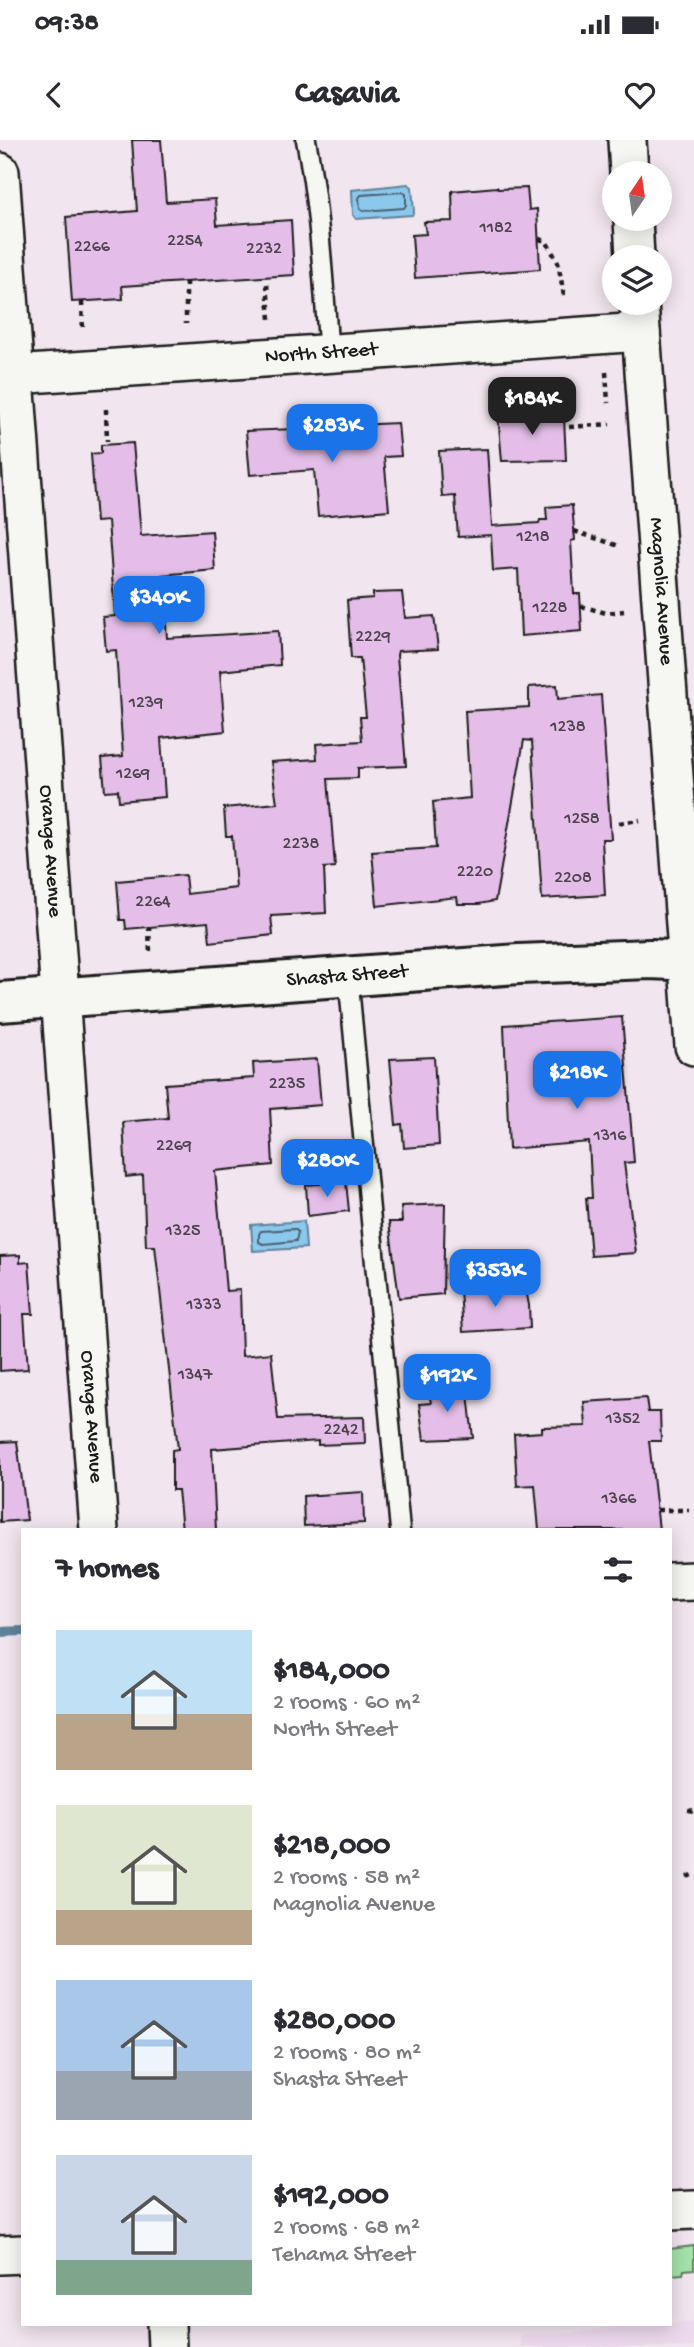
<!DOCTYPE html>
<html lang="en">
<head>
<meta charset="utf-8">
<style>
	:root { --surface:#fff; --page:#f7f7f7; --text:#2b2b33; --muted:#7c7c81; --accent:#1a73e8 }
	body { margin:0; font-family:"Gochi Hand",sans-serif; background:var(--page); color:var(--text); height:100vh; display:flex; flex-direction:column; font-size:26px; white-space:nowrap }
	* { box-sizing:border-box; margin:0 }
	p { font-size:23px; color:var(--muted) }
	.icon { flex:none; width:38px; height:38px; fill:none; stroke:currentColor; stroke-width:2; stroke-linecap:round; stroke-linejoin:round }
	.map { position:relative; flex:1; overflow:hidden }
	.side { position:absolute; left:21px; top:1388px; width:651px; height:798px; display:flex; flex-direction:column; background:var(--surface); border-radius:0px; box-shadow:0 4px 18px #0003 }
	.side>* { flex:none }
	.needle { width:46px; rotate:13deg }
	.fabs { position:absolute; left:602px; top:21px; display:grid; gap:14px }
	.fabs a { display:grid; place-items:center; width:70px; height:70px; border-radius:50%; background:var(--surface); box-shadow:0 4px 18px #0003; font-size:35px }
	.price { position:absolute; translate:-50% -60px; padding:0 16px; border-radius:14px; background:var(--accent); color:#fff; font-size:23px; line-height:46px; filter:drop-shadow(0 2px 4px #0008) }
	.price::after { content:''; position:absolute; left:50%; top:42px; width:21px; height:16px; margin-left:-10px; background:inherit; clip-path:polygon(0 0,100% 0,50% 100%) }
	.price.on { background:#222; color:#fff }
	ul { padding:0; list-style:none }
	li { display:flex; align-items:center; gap:21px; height:175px; padding:0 35px }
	li span { display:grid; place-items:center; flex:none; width:196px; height:140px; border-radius:0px; color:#555 }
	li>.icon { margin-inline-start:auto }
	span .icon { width:84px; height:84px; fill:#fffc; stroke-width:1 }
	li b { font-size:30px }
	h2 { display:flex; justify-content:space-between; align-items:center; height:84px; padding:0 35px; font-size:30px }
	.status { display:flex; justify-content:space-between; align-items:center; height:49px; padding:0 35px; background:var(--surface); direction:ltr }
	.status svg { height:19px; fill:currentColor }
	header { display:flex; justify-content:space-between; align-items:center; height:91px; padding:0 35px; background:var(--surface); font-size:32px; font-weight:700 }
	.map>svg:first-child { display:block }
</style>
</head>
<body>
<div class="status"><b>09:38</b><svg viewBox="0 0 49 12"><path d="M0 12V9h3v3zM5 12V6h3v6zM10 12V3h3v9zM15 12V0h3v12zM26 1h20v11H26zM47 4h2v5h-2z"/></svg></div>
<header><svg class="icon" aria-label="back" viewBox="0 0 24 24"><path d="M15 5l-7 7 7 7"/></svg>Casavia<svg class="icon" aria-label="heart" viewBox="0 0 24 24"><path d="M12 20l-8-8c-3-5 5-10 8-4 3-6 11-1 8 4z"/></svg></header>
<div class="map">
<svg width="694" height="2207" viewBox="0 0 694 2207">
	<rect width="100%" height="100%" fill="#f1e5ef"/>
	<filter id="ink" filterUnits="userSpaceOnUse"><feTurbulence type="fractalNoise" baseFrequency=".0143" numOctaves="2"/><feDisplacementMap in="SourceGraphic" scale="14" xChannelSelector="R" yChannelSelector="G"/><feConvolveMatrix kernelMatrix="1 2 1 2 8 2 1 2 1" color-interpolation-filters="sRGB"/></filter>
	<g filter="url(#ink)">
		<path fill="#edd9ed" d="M694 2182V2207H521L520 2196 531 2194 577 2193 610 2188Z"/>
		<path fill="#a4e2a9" stroke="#607f62" stroke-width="2" d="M694 2106V2129L684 2130 683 2134 670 2135V2109Z"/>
		<path fill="#8cc7ec" stroke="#5f8399" stroke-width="2" d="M408 44 412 47 414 72 412 75 356 79 353 75 352 50Z
			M304 1081 306 1108 253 1111 251 1085Z"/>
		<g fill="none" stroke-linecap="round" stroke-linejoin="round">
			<path stroke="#49606f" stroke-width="2" d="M403 52 406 54V65L404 68 363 71 360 69 359 58 361 55Z
				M295 1089 298 1092 296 1101 263 1104 259 1102V1094L261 1091Z"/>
			<path stroke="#5f8399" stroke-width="10" d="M0 1492 23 1491"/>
		</g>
		<path fill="#e4bee8" stroke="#1c1c1c" stroke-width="2" d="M132 0H161L166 62 215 59 217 85 291 80 294 135 122 146 123 159 72 162 66 77 137 71Z
			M497 47 498 49 527 48 529 70 537 69 540 129 415 138 412 95 426 94 424 82 453 81 452 51Z
			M546 271V279L564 278 566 320 502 321 498 274Z
			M398 283 401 316 384 317 389 370 318 376 314 330 250 335 246 291 294 289 295 301 355 288 354 285Z
			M133 303 141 396 212 391 215 430 162 435 167 498 278 491 280 525 220 531 225 591 161 598 165 657 119 661 118 650 105 651 102 618 123 616 116 510 106 511 103 477 115 476 108 381 96 382 91 314 101 313V305Z
			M487 309 492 386 539 383 540 380H547L546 367 572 365 575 400 571 401 574 454H580L582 491 521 496 518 429 493 431 491 395 458 397 455 356 442 357 439 311Z
			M402 452 405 478 434 476 438 509 398 511 397 515 406 626 358 628V638L328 639 335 727 324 728 326 773 271 776 273 795 210 802 208 782 126 789 125 780H120L117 741 185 735 187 754 236 748 232 696H226L224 668 277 663 271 622 317 619 316 604 362 601 360 577H366L360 518H351L347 460 373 458V453Z
			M557 545 558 559 601 555 611 699H602L605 755 542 759 532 601 524 600 495 761 479 764H458L457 757 377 766 372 712 436 708 433 662 470 658 465 571 529 567V547Z
			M622 877 634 1022 624 1023 636 1113 591 1116 586 1058H592L589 1002 509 1009 504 885Z
			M434 917 439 1005 404 1008 402 984 396 985 390 919Z
			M317 919 321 965 270 969 273 1025 215 1031 226 1151 240 1150 242 1216 271 1213 278 1279 364 1277 365 1303 318 1305V1301L212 1309 216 1390H182L178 1350H172V1310L178 1309 155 1106H146L143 1035 126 1037 123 982 168 978 165 944 254 938 253 923Z
			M346 1042 349 1071 308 1076 306 1045Z
			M445 1064 443 1154 399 1158 389 1082H402L401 1066Z
			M20 1115V1123L29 1122 33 1174H24L28 1229 0 1231V1116Z
			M525 1145 529 1165 530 1188 463 1192 460 1150Z
			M467 1245 473 1298 424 1300 419 1264 431 1263 428 1248Z
			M646 1258 648 1272H660L661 1301H649L659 1390H539L535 1345 517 1346 514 1294 542 1292V1287L586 1286 584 1262Z
			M17 1301 27 1380 0 1382V1302Z
			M363 1352 364 1383 304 1386 303 1356Z"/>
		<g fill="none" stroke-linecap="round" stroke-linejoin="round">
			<g stroke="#1c1c1c" stroke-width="23">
				<path id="lane" d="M306 0C320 70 323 142 329 214
					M348 835 400 1390"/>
			</g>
			<g stroke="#1c1c1c" stroke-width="42">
				<g id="street">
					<path d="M627 0 629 33"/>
					<path id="s1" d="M0 32 99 1390"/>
					<path d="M633 79 635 117"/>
					<path id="s2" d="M639 163 694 906"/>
					<path id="s3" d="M0 236 641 192"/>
					<path d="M670 1442 694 1441"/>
					<path d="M670 2071 694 2070"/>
					<path d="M0 2115 23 2114"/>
					<path d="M166 2184 167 2207"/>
				</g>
			</g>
			<g stroke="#1c1c1c" stroke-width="44">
				<g id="secondary">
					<path id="s4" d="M0 862 519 824 650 819 694 821"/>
				</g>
			</g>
			<path stroke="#1c1c1c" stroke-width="4.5" stroke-dasharray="5 5" stroke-linecap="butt" d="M539 99 546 101 558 122 564 156
				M186 142V184
				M267 144 270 179
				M82 162 83 192
				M606 232 608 263
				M106 269 107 301
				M569 287 610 284
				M574 391 619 406
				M581 466 606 473 624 471
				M619 683 640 680
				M149 786 150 814
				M657 1370H689
				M688 1670 694 1671
				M687 1737 694 1734"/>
			<use href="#lane" stroke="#f6f6f2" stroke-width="18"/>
			<use href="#street" stroke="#f6f6f2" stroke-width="37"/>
			<use href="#secondary" stroke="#f6f6f2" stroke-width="38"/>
		</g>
	</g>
	<g text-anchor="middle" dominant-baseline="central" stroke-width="5" stroke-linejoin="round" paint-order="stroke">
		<g font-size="18" fill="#4e444f">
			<text x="496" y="88">1182</text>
			<text x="185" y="101">2254</text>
			<text x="92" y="107">2266</text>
			<text x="264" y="109">2232</text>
			<text x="533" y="397">1218</text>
			<text x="550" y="468">1228</text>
			<text x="373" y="497">2229</text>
			<text x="146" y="563">1239</text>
			<text x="568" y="587">1238</text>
			<text x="133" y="634">1269</text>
			<text x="582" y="679">1258</text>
			<text x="301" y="704">2238</text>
			<text x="475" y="732">2220</text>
			<text x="573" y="738">2208</text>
			<text x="153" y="762">2264</text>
			<text x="287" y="944">2235</text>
			<text x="610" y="996">1316</text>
			<text x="174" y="1006">2269</text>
			<text x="183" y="1091">1325</text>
			<text x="204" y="1165">1333</text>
			<text x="195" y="1235">1347</text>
			<text x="623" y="1279">1352</text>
			<text x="341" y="1290">2242</text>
			<text x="619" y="1359">1366</text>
		</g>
		<g font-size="21" fill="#1c1c1c" stroke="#f6f6f2">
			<text stroke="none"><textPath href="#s3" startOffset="322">North Street</textPath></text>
			<text stroke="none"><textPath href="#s2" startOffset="289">Magnolia Avenue</textPath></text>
			<text stroke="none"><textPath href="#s1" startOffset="681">Orange Avenue</textPath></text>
			<text stroke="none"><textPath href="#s4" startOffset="348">Shasta Street</textPath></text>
			<text stroke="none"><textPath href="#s1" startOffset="1248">Orange Avenue</textPath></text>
		</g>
	</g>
</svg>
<div class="fabs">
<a><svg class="needle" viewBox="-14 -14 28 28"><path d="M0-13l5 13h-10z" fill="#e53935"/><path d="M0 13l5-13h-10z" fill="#7c7c81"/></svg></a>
<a><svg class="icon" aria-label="layers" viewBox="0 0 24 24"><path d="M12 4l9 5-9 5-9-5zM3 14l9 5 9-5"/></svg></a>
</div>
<b class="price on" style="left:532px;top:297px">$184K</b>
<b class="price" style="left:332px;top:324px">$283K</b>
<b class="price" style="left:159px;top:496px">$340K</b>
<b class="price" style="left:577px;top:971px">$218K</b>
<b class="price" style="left:327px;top:1059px">$280K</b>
<b class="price" style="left:495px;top:1169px">$353K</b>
<b class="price" style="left:447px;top:1274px">$192K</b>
<section class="side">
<h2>7 homes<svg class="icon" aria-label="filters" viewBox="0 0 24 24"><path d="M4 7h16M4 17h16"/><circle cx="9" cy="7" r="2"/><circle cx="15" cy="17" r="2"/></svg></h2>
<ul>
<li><span style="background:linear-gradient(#bfe0f5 60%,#b9a48a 0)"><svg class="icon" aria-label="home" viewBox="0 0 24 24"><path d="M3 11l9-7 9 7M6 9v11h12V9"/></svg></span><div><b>$184,000</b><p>2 rooms · 60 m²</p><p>North Street</p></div></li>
<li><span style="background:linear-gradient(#dfe7d0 75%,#b9a48a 0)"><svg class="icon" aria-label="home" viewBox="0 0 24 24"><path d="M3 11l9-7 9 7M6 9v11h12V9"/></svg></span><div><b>$218,000</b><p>2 rooms · 58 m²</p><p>Magnolia Avenue</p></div></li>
<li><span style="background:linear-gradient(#a9c7e8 65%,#9aa5b1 0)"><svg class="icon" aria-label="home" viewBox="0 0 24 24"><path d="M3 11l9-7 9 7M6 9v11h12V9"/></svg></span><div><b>$280,000</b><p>2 rooms · 80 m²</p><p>Shasta Street</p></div></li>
<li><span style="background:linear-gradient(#c9d6e8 75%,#7fa58c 0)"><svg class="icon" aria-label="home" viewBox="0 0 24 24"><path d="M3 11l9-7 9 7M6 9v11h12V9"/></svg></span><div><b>$192,000</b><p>2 rooms · 68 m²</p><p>Tehama Street</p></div></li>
</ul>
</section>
</div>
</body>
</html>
